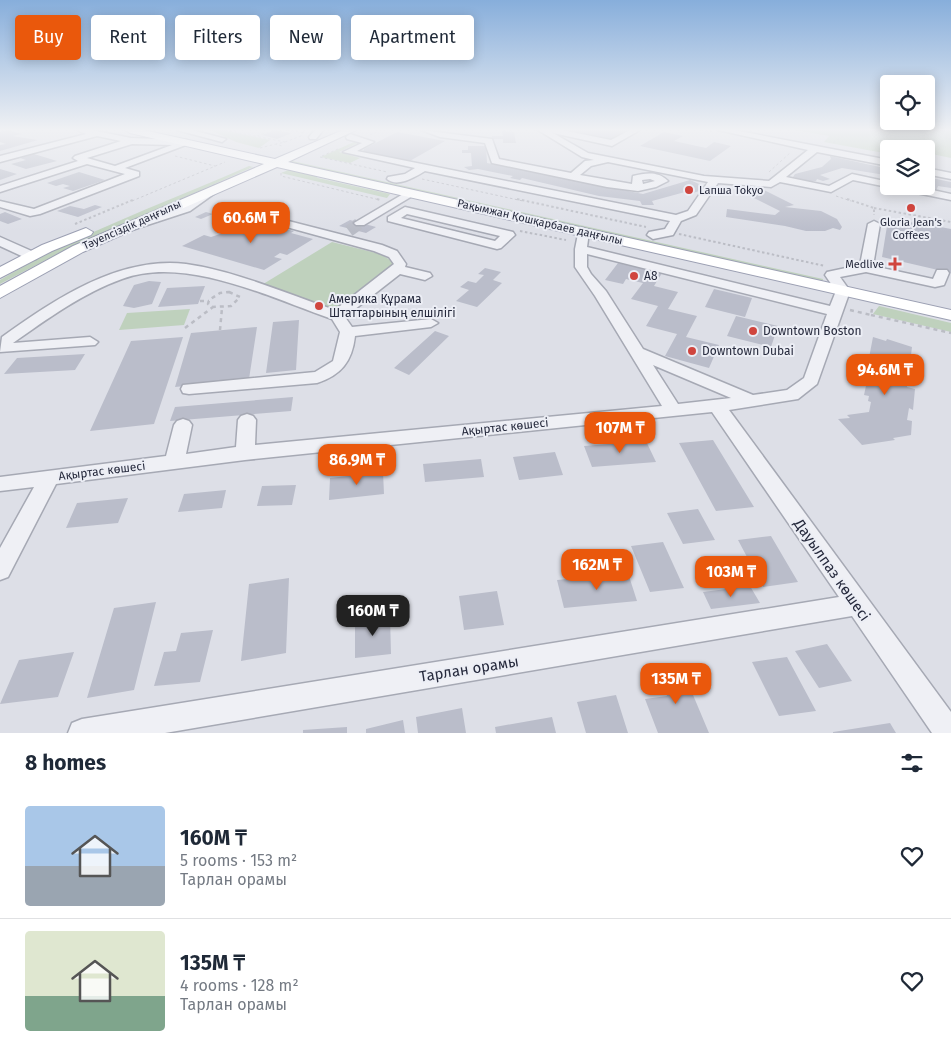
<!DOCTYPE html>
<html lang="en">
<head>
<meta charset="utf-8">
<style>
	:root { --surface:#fff; --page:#f6f6f7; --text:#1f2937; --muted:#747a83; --line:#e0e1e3; --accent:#ea580c }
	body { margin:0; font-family:"Fira Sans",sans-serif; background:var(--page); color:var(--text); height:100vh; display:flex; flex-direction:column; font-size:19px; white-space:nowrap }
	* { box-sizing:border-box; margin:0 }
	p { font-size:16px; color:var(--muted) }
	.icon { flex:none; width:28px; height:28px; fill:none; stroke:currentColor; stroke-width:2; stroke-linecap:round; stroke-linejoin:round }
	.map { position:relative; height:733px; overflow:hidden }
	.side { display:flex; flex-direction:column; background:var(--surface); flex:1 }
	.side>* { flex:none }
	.guide { position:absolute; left:15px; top:15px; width:500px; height:45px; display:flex; gap:10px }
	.buttons { position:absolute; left:880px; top:75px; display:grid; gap:10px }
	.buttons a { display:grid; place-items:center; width:55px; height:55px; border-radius:5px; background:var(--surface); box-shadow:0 2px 12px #0003; font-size:25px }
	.price { position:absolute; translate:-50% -42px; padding:0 11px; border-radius:10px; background:var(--accent); color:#fff; font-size:16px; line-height:32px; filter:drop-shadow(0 1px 2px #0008) }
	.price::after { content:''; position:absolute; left:50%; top:30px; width:15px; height:11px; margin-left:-8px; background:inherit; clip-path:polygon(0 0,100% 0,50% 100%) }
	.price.active { background:#222; color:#fff }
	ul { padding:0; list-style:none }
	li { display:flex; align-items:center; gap:15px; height:125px; padding:0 25px }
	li+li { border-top:1px solid var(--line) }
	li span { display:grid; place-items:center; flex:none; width:140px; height:100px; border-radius:5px; color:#555 }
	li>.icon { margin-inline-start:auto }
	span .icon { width:60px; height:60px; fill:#fffc; stroke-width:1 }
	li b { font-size:21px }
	h2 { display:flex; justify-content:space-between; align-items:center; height:60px; padding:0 25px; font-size:21px }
	.chip { padding:0 18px; border-radius:5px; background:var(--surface); box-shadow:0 2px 12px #0003; font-size:18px; line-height:45px }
	.chip.active { background:var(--accent); color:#fff }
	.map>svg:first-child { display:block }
</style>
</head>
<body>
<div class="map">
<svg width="951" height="733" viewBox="0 0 951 733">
	<rect width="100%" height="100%" fill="#dddfe7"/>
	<path fill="#bfd1bd" d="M210 130H222L270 140 259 148 236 142Z
		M795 130H951V158L932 154 927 162 926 149H889V154L824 142 829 136Z
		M356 141 360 142 339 152 360 158 350 163 321 157Z
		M292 161 823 279 822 283 289 163Z
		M249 166 253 167 65 250 0 284V280C77 234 167 202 249 166Z
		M291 169 313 174 318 178 390 194 387 198 281 173Z
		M332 242 380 254 392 261 393 266 335 310 260 286Z
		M879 306 951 323V332L873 314Z
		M190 309 184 325 119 330 127 313Z"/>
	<path fill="#babdca" d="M8 130 22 134 12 136 38 140 0 151V145L6 144 0 142V132Z
		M276 130 279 131 292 133 277 139 262 135Z
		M565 130H630L610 140Z
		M502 131 514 132 516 143H503V139H492V136H503Z
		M397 132 445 141 408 162 363 152 364 149Z
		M664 132 683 136 674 141 706 148 714 142 731 146 710 161 640 146Z
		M468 146H486L487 163 643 194 690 180 708 188 690 194 685 192 652 201 654 205H642L640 201 599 196 522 178 520 180 510 178 513 176 478 169 469 170 464 167 472 166 471 153H462V150H468Z
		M34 154 57 161 26 169 11 164 26 160 20 158Z
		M830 156 889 169V179L882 178 885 175 842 168 820 175 830 179 823 181 817 179 816 181H805L793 177 795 174 822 167 831 159Z
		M0 169 17 174 0 180Z
		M79 172 105 180 73 191 63 188 70 186 63 184 56 186 47 183Z
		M926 177 951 182V188L938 186 936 191 924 188 927 183Z
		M762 189 794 205 785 207 821 211 837 219 842 227 840 230 833 228 825 231H806L785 226 726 217 727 209 775 215 780 211 744 193Z
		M95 205 102 207 78 217 57 211 70 206 84 209Z
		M5 212 22 219 8 224 0 221V214Z
		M206 212 213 214 201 219 195 217Z
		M244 219 294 231 291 233 313 239 287 255 280 253 274 257 282 259 264 270 182 246 204 235 211 237 220 234 241 223 238 222Z
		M350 220 376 227 366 233 339 226Z
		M914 222 951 229V273L882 257 887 226Z
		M618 263 662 273 654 286 678 292 668 309 697 316 686 337 719 345 709 368 665 356 677 334 646 326 658 306 631 299 643 283 626 279 623 284 605 280Z
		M485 268 501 272 493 280 502 283 477 307 456 301 469 290 460 287 468 281 476 283 484 275 478 274Z
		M149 281 161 282 152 304 134 308 123 306 134 285Z
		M205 286 198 304 158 307 167 288Z
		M714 289 752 298 745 317 705 307Z
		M736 316 778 326 771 347 727 336Z
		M299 320 296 370 266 373 273 322Z
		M257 327 249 379 175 387 191 333Z
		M435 331 449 336 409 375 394 368Z
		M183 337 154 424 90 431 131 341Z
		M873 337 886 341 887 339 912 347 907 387 915 389 913 410 909 408 907 420 912 421 911 435 893 438 895 440 862 445 838 419 850 418 847 415 869 412 871 402 868 401 869 396 864 395 869 372 872 373 874 364 868 363Z
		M85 354 75 370 4 374 17 358Z
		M293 397 291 411 170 421 175 407Z
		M713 440 754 507 716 511 679 443Z
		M646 441 656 462 592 467 584 446Z
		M555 452 563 475 519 480 513 457Z
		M481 459 484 477 425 482 423 464Z
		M383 472 384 494 329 500 330 478Z
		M296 485 292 505 257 506 262 486Z
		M226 490 222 508 178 512 184 494Z
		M128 498 118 523 66 528 77 503Z
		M698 509 715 540 683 544 667 513Z
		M771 536 798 582 763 587 738 540Z
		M663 542 684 588 650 592 631 546Z
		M628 573 637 601 564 608 557 580Z
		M289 578 286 653 241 661 249 584Z
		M750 586 760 603 711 609 703 592Z
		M497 591 504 625 464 630 459 596Z
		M156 602 134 690 87 698 114 608Z
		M390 616 391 654 355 658V620Z
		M213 630 200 682 154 686 164 652 176 651 181 633Z
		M827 644 852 681 819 688 795 651Z
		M74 652 58 697 0 704 19 660Z
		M787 657 816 711 779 716 752 662Z
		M680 664 709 733H658L645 699 667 696 656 668Z
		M616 695 628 733H586L577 702Z
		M462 708 466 733H418L416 717Z
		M552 717 556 733H496L495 727Z
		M403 720 405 733H366V729Z
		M890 723 896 733H833V732Z
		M347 727V733H303V730Z"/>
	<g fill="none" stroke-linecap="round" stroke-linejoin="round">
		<path stroke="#b8bbc5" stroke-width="12" stroke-dasharray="12 6" stroke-linecap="butt" d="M349 231 360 223"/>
		<g stroke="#a6a9b4" stroke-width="3">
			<path id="minor" d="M77 130H91L131 138 187 140 191 143 125 168 139 172V176L40 214 30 216 0 207V201L34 209 125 174 87 164 0 192V186L78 161 73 158 75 156 121 141 97 136 0 162V156L86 134ZM132 144 172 145 115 166 87 158Z
				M177 130H192L226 139 222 142Z
				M315 130H323L316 139H310L309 137Z
				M421 130 492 139 499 159 571 173 585 161 594 160 582 157 538 130H562L611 140 630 130H640L612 146 553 133 588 153 704 176 769 181 808 150 718 130H734L889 160V166L817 152 786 177 829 186 852 174 889 182V186H914L951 194V200L853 180 831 192 780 182 771 187 718 183 696 215 681 221 673 235 653 239 647 235 649 232 665 229 670 221 425 171C415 177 397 188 387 179L388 177 405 174 415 168 343 152 362 143 347 139 346 137 350 134 374 142 357 151 676 215 688 211 708 182 608 162 591 166 580 175 632 184 633 176C646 173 658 171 668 181L656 187 638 191 607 187 492 163 485 143 440 137ZM650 179 655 181 643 184 642 180Z
				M926 168 951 173V179L926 174Z
				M214 186 218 187V191L190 211 132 230 126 227 182 207Z
				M410 190 414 191V195L364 225H356L354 223Z
				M405 207 513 232 515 235 501 248 497 249 388 221V217ZM407 214 500 236 495 241 401 218Z
				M265 215 382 245 397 251 406 264 405 267 430 273 432 276 425 280 400 274 345 317 352 327 431 319 438 323 431 327 355 336C352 362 341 375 317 383L189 394 183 393 181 389 183 385 315 372 333 361 340 332 332 319C271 298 185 255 122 279 83 293 47 319 13 343L90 337 98 342 95 345 0 352 2 337C54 300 118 256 186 264 236 271 287 294 335 310L394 264 389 257 374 251 261 220 259 218Z
				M874 221 880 224 873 266 933 279 937 270H947L949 273 944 285 935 287 866 272 840 277 850 291 817 384 798 399 729 410 951 712V733H932L852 616 165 733H68L72 723 82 719 839 597 712 412 245 460 56 484 8 577 0 580V548L34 487 0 491V477L166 456 174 425 177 421 183 419 189 421 192 425 186 454 236 447 238 420 241 416 247 414 253 416 256 420 255 445 662 406 595 296 575 267V249L579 229 583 228 589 232 587 247 830 306 836 291 825 275 827 272 860 265 868 224ZM587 254 827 314 804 378 787 390 753 395 643 349 606 291 591 274 587 267ZM653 365 731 398 678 404Z
				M0 237 36 253 38 256 36 259H28L0 246Z"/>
		</g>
		<g stroke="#9ca0b3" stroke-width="2">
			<path id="major" d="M125 130H143L275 159 343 130H356L288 162 951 310V320L277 167 83 252 0 298V286L73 246 264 164 130 133Z
				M86 228 93 232 91 235 52 251 0 278V267L42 245Z"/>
		</g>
		<path stroke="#bbbdc5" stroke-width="1" stroke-dasharray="2.5 2.5" stroke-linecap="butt" d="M224 130 285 142 276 144
			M286 130 305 133
			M700 130 713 132
			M910 130 951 139
			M370 135 381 130
			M257 136 274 130
			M285 142 301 136 304 130
			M833 143 845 134 846 130
			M260 148 276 144 282 146
			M175 156 215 166
			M322 156 338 149
			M320 157 387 172
			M769 172 791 152
			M281 173V176L380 200
			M422 179 523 201
			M836 196 851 201
			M132 201 225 162"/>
		<path stroke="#bbbdc5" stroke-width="2" stroke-dasharray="2.5 2.5" stroke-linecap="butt" d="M377 199 380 200
			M517 199 646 227
			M847 199 874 208V215
			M874 208 951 222
			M75 224 135 199
			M520 231 566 240
			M679 234 825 266"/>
		<path stroke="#bbbdc5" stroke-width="2.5" stroke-dasharray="4 4" stroke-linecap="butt" d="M229 292 240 297 231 306 213 307 208 304 209 300 220 293Z
			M200 301H209
			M850 310 871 315 872 309
			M871 315 951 333
			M185 328 213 307
			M220 330 222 308"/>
		<use href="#minor" fill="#eff0f5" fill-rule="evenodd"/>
		<use href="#major" fill="#fff" fill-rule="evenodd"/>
	</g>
	<linearGradient id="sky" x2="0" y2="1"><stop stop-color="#87aedb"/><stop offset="0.56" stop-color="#f0f1f4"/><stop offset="1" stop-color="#f0f1f4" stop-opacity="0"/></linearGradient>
	<rect width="951" height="232" fill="url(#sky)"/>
	<g fill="#d0453e" stroke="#eceef5" stroke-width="2">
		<circle cx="689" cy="190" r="5"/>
		<circle cx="911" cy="208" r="5"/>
		<path d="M892.5 256.5h5v5h5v5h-5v5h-5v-5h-5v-5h5z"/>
		<circle cx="634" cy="276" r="5"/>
		<circle cx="319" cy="306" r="5"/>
		<circle cx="753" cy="331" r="5"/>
		<circle cx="692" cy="351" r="5"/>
	</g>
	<g text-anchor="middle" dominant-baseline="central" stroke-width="4" stroke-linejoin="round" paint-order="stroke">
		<g font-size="11" fill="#262a3d" stroke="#eceef5" text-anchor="start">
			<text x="699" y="190">Lапша Tokyo</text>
			<text x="911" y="222" text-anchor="middle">Gloria Jean's<tspan x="911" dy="13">Coffees</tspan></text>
			<text x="884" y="264" text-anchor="end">Medlive</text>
		</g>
		<g font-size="11" fill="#262a3d" stroke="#eceef5">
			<text transform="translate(540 222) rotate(13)">Рақымжан Қошқарбаев даңғылы</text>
			<text transform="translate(132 225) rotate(-24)">Тәуелсіздік даңғылы</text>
		</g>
		<g font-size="12" fill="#262a3d" stroke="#eceef5" text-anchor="start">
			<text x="644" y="276">А8</text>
			<text x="329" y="299">Америка Құрама<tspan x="329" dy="14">Штаттарының елшілігі</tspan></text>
			<text x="763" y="331">Downtown Boston</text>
			<text x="702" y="351">Downtown Dubai</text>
		</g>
		<g font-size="12" fill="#262a3d" stroke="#eceef5">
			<text transform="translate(505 427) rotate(-6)">Ақыртас көшесі</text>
			<text transform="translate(102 471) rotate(-7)">Ақыртас көшесі</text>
		</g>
		<g font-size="15" fill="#262a3d" stroke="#eceef5">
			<text transform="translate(832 570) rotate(55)">Дауылпаз көшесі</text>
			<text transform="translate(469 669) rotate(-9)">Тарлан орамы</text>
		</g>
	</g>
</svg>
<div class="buttons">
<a><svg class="icon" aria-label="locate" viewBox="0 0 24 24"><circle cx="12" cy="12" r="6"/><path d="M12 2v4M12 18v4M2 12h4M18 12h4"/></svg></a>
<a><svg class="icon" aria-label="layers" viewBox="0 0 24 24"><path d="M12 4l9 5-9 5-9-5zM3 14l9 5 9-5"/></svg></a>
</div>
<b class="price" style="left:251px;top:244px">60.6M ₸</b>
<b class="price" style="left:885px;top:396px">94.6M ₸</b>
<b class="price" style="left:620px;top:454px">107M ₸</b>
<b class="price" style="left:357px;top:486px">86.9M ₸</b>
<b class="price" style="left:597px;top:591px">162M ₸</b>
<b class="price" style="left:731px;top:598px">103M ₸</b>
<b class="price active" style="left:373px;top:637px">160M ₸</b>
<b class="price" style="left:676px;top:705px">135M ₸</b>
<div class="guide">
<a class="chip active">Buy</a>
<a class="chip">Rent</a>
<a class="chip">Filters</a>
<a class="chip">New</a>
<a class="chip">Apartment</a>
</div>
</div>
<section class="side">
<h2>8 homes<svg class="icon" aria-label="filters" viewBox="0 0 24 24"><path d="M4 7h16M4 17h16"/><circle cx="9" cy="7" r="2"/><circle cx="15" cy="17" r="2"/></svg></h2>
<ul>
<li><span style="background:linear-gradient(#a9c7e8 60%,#9aa5b1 0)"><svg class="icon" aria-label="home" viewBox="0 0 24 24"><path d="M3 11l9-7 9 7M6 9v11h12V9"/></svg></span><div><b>160M ₸</b><p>5 rooms · 153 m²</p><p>Тарлан орамы</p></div><svg class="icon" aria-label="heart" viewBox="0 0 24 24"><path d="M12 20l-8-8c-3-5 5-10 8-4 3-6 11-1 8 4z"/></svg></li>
<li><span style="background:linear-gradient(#dfe7d0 65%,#7fa58c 0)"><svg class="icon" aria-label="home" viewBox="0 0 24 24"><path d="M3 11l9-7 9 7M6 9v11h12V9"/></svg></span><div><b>135M ₸</b><p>4 rooms · 128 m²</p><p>Тарлан орамы</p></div><svg class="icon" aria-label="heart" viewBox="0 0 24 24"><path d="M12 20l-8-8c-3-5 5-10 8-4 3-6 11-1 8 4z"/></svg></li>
</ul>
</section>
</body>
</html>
